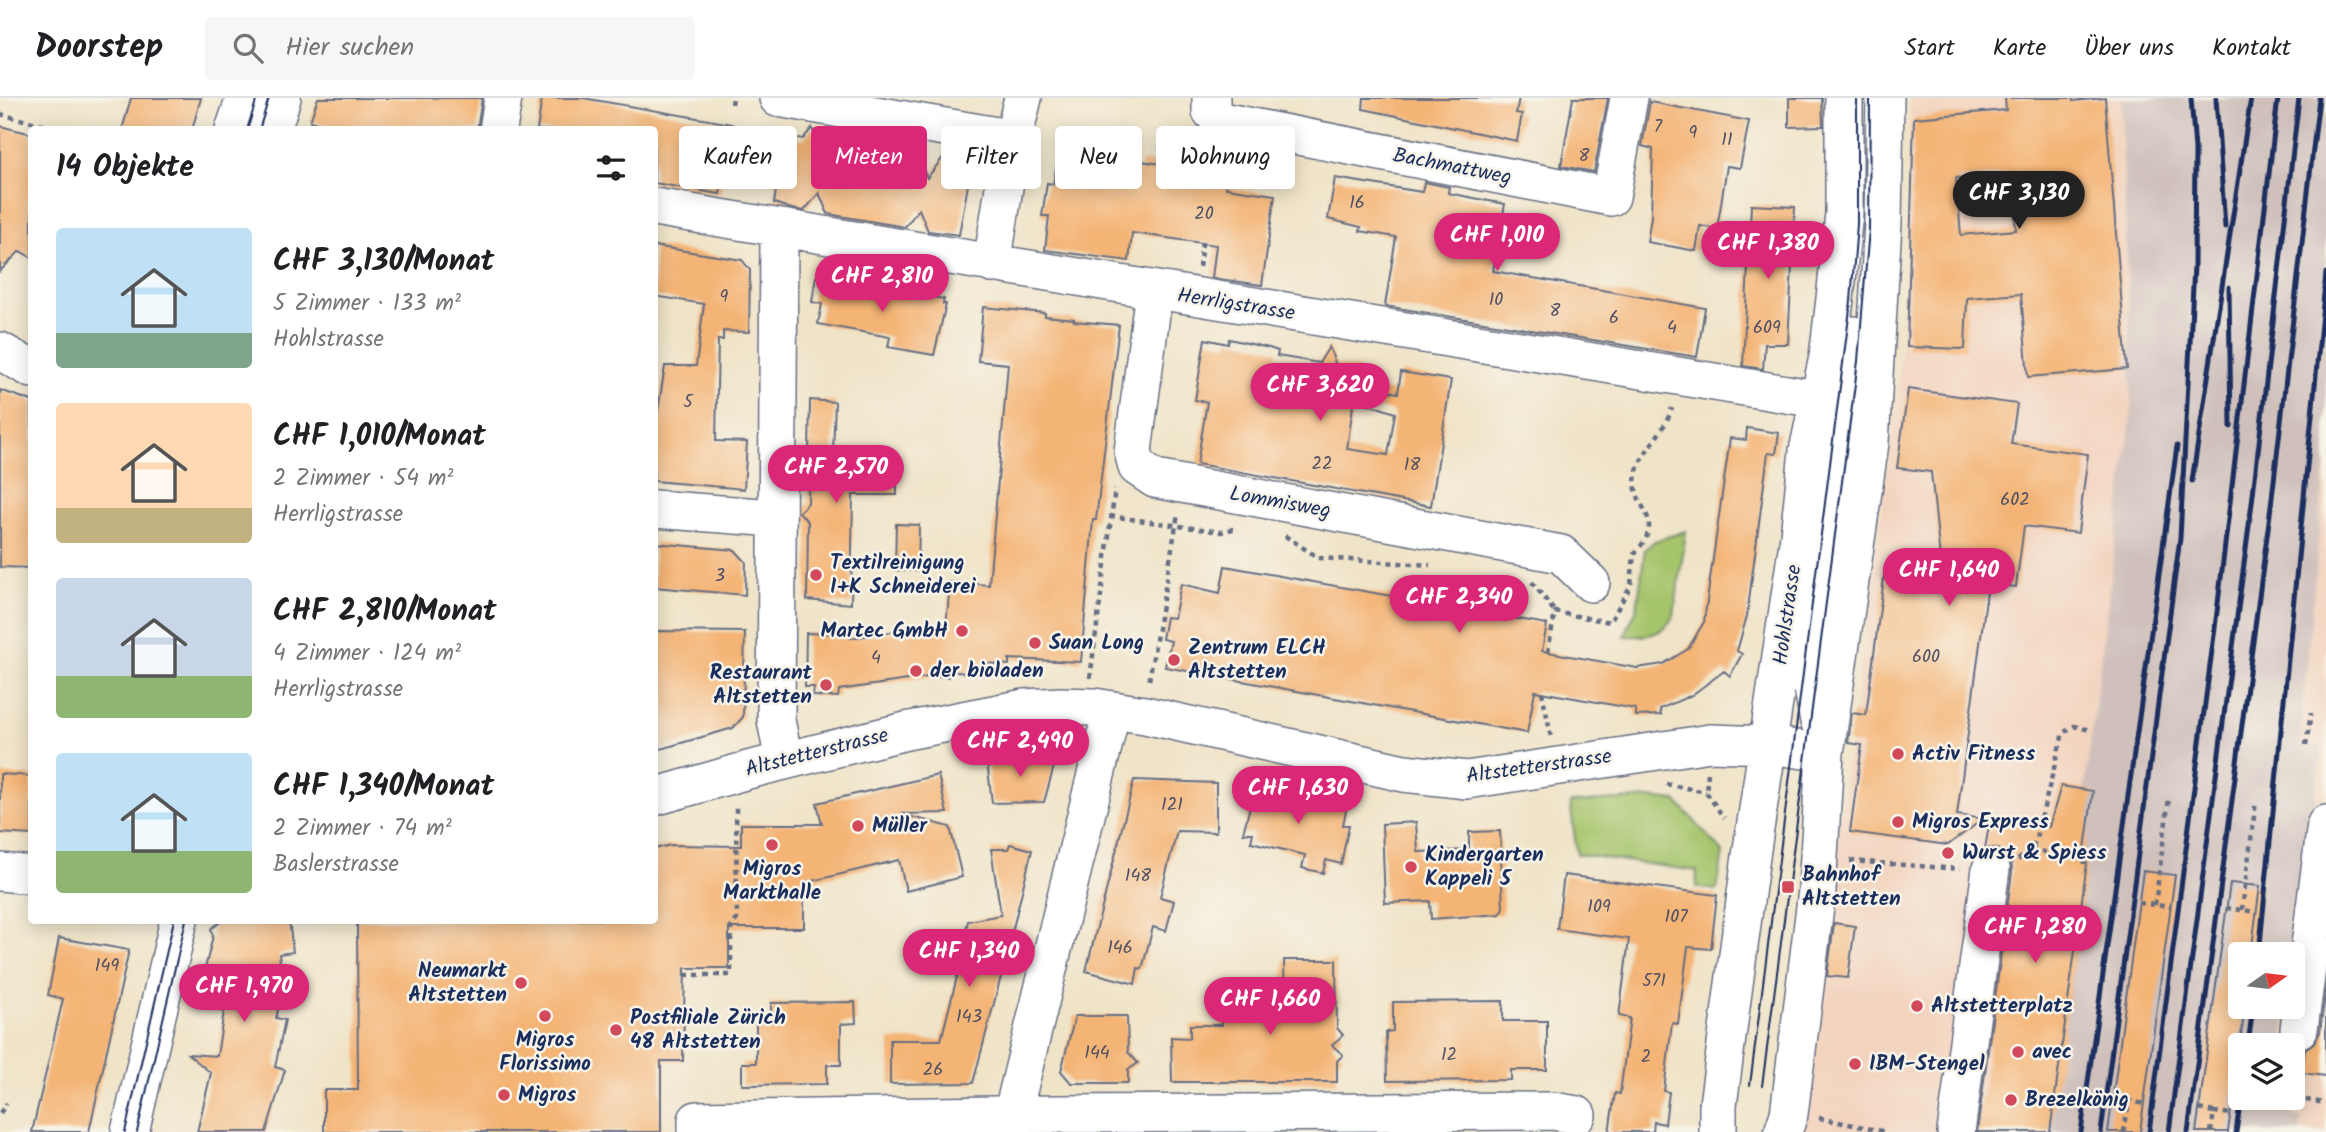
<!DOCTYPE html>
<html lang="de">
<head>
<meta charset="utf-8">
<style>
	:root { --surface:#fff; --page:#f6f6f6; --text:#202124; --muted:#757577; --line:#e0e0e0; --accent:#db2777 }
	body { margin:0; font-family:Kalam,sans-serif; background:var(--page); color:var(--text); height:100vh; display:flex; flex-direction:column; font-size:26px; white-space:nowrap }
	* { box-sizing:border-box; margin:0 }
	p { font-size:23px; color:var(--muted) }
	.icon { flex:none; width:38px; height:38px; fill:none; stroke:currentColor; stroke-width:2; stroke-linecap:round; stroke-linejoin:round }
	.map { position:relative; flex:1; overflow:hidden }
	.side { position:absolute; left:28px; top:28px; width:630px; height:798px; display:flex; flex-direction:column; background:var(--surface); border-radius:7px; box-shadow:0 4px 18px #0003 }
	.side>* { flex:none }
	.banner { position:absolute; left:679px; top:28px; width:665px; height:63px; display:flex; gap:14px }
	.needle { width:46px; rotate:76deg }
	.fabs { position:absolute; left:2228px; top:844px; display:grid; gap:14px }
	.fabs a { display:grid; place-items:center; width:77px; height:77px; border-radius:7px; background:var(--surface); box-shadow:0 4px 18px #0003; font-size:35px }
	.price { position:absolute; translate:-50% -60px; padding:0 16px; border-radius:24px; background:var(--accent); color:#fff; font-size:23px; line-height:46px; filter:drop-shadow(0 2px 4px #0008) }
	.price::after { content:''; position:absolute; left:50%; top:42px; width:21px; height:16px; margin-left:-10px; background:inherit; clip-path:polygon(0 0,100% 0,50% 100%) }
	.price.active { background:#222; color:#fff }
	ul { padding:0; list-style:none }
	li { display:flex; align-items:center; gap:21px; height:175px; padding:0 28px }
	li span { display:grid; place-items:center; flex:none; width:196px; height:140px; border-radius:7px; color:#555 }
	li>.icon { margin-inline-start:auto }
	span .icon { width:84px; height:84px; fill:#fffc; stroke-width:1 }
	li b { font-size:30px }
	h2 { display:flex; justify-content:space-between; align-items:center; height:84px; padding:0 28px; font-size:30px }
	.chip { padding:0 24px; border-radius:7px; background:var(--surface); box-shadow:0 4px 18px #0003; font-size:24px; line-height:63px }
	.chip.active { background:var(--accent); color:#fff }
	header { display:flex; align-items:center; gap:42px; box-sizing:border-box; height:98px; padding:0 35px; background:var(--surface); border-bottom:2px solid var(--line) }
	header strong { font-size:33px }
	nav { display:flex; gap:38px; margin-inline-start:auto; font-size:24px }
	.search { width:490px; height:63px; background:var(--page); display:flex; align-items:center; gap:18px; box-sizing:border-box; padding:0 24px; border-radius:7px; color:var(--muted); font-size:26px }
	.map>svg:first-child { display:block }
</style>
</head>
<body>
<header>
<strong>Doorstep</strong>
<div class="search"><svg class="icon" aria-label="search" viewBox="0 0 24 24"><circle cx="10" cy="10" r="6"/><path d="M15 15l6 6"/></svg>Hier suchen</div>
<nav><a>Start</a><a>Karte</a><a>Über uns</a><a>Kontakt</a></nav>
</header>
<div class="map">
<svg width="2326" height="1034" viewBox="0 0 2326 1034">
	<rect width="100%" height="100%" fill="#f7f3e8"/>
	<filter id="ink" filterUnits="userSpaceOnUse"><feTurbulence type="fractalNoise" baseFrequency=".0143" numOctaves="2"/><feDisplacementMap in="SourceGraphic" scale="14" xChannelSelector="R" yChannelSelector="G"/><feConvolveMatrix kernelMatrix="1 2 1 2 8 2 1 2 1" color-interpolation-filters="sRGB"/></filter>
	<filter id="wash" filterUnits="userSpaceOnUse"><feTurbulence type="fractalNoise" baseFrequency=".00686" numOctaves="4" result="noise"/><feDisplacementMap in="SourceGraphic" scale="28" xChannelSelector="R" yChannelSelector="G"/><feGaussianBlur stdDeviation="1.57" result="paint"/><feColorMatrix in="noise" values="0 0 0 0 0 0 0 0 0 0 0 0 0 0 0 0 0 1.4 0 .05"/><feComposite in="paint" operator="in"/></filter>
	<g filter="url(#wash)">
		<rect width="100%" height="100%" fill="#f0e4c8"/>
		<path fill="#f3d4bf" d="M1910 0H2121L2132 310 2042 1034H1797L1899 283 1908 138Z
			M2326 359V1034H2300L2302 1021 2292 1020 2274 1004 2275 999H2292V947H2282L2322 650 2300 646Z"/>
		<path fill="#cfc0bb" d="M2121 0H2326V359L2300 646 2322 649 2293 868 2292 856H2240V908H2287L2282 947H2240V999H2275L2274 1004 2293 1007 2292 1019 2302 1021 2300 1034H2042L2132 310Z"/>
		<path fill="#a6c46b" stroke="#607a64" stroke-width="2" d="M1686 433 1674 517C1663 538 1647 539 1624 538L1637 510 1645 451 1655 443Z
			M1650 700 1676 703 1723 754 1717 792 1696 789 1697 773 1577 756 1570 705Z"/>
		<g id="blocks">
			<path fill="#f4b474" fill-rule="evenodd" d="M131 0H201L192 32H122Z
				M318 0H482L477 32H340L310 23Z
				M542 0H583L732 26 730 37 784 46 785 38 803 41 812 30 826 61 847 37 854 49 903 58 912 46 927 80 949 52 955 67 971 70 959 137 928 133 919 111 905 129 828 116 819 95 804 113 792 111 774 105 777 86 724 75 720 96 654 85V32H537Z
				M1364 0H1519L1516 15 1522 16 1517 43 1363 11Z
				M1573 0H1608L1594 74 1561 68Z
				M1789 0H1822L1823 28 1789 29Z
				M2005 0H2072L2073 3 2105 0 2127 271 2028 279 2021 196 1967 200 1965 251 1907 249 1914 20 2006 12ZM2011 76 2016 132 1961 137 1956 80Z
				M1650 4 1749 23 1740 70 1727 68 1717 131 1700 128 1696 153 1647 144 1651 119 1653 51 1642 48Z
				M0 28 32 36V160L20 153 0 173Z
				M1058 61 1140 73 1141 63 1228 76 1226 90 1275 97 1262 187 1212 180 1216 147 1132 135 1129 163 1045 152 1049 118H1042L1047 85 1053 86Z
				M1335 80 1422 94 1424 84 1449 89 1448 95 1505 106 1493 173 1705 210 1697 259 1385 208 1396 139 1360 133 1361 129 1328 121Z
				M1751 107 1795 109 1788 246H1765L1763 271 1743 268Z
				M654 148 742 162 750 172 749 234 723 233V242H718L716 343 747 344 744 391 654 383V338L665 268H696L704 206 654 198Z
				M816 179 944 201 943 206H946L934 257 888 249 890 239 818 226 822 206 812 204Z
				M983 209 1045 215V218L1074 221V223L1119 227 1096 422H1093L1081 564 1009 561V567L985 565 984 577 949 573 948 579 935 578 839 592 838 599 813 598 814 589H805L806 535 850 536V540L928 529 946 530 950 484 989 487 1008 266 978 263Z
				M1205 241 1228 246 1229 241 1269 250 1278 253 1277 258 1319 265 1329 249 1336 267 1359 271 1357 287 1398 295 1401 274 1451 282 1431 408 1197 366 1207 304 1195 302ZM1354 301 1395 315 1388 357 1347 351Z
				M1908 291 2017 306 2011 346 2088 356 2078 435 2024 428 2016 489 1988 486 1957 717 1983 721 1948 747 1850 734 1862 647 1848 645 1852 615 1866 617 1885 472 1942 479 1931 374 1897 370Z
				M0 292 32 303V470L0 469Z
				M810 302 835 304 833 355 897 363V397H853L851 506 807 502 808 424 799 414 808 405Z
				M1747 330 1779 335 1776 356 1768 355 1747 518 1737 553 1742 556 1730 578 1724 573 1692 597 1660 611 1661 617 1636 618V611L1535 593 1527 635 1165 569 1171 543 1162 541 1166 519 1174 520 1181 486 1220 495 1225 468 1547 526 1542 553 1637 570 1663 566 1688 551 1704 524 1730 340 1746 342Z
				M896 426 919 427 918 473 895 472Z
				M654 445 735 452 746 464 745 497 654 489Z
				M654 533 745 534 743 619 733 630 654 653Z
				M1044 655 1055 665 1044 704 992 705 987 663Z
				M0 676 32 678V737L0 735Z
				M938 677 947 715 901 716 950 729 962 779 906 793 899 762 804 785V830H729V870H685L683 963H661V1034H324V992H358L357 822H654V751L671 747 741 748V726H822L817 705Z
				M1134 682 1216 685V734L1177 733 1160 799 1174 803 1166 833 1153 829 1142 871 1138 870 1135 886 1086 873Z
				M1256 686 1347 708 1343 727H1349L1341 766 1326 762 1323 775 1302 770 1305 757 1251 744 1253 735H1243Z
				M2061 688 2093 693 2083 765H2087L2050 1034H1977L2012 774 2011 756 1994 750 1985 751 1990 721 2049 729Z
				M1416 724 1418 754 1469 752V734L1500 733 1503 812 1500 816 1431 821 1430 803 1385 805 1382 726Z
				M1010 746 1032 752 1008 851 1010 854 1007 866 1004 867 973 985 890 986V942H941L962 859 959 858 968 823 1001 817 991 751H1008Z
				M2143 773 2175 777 2140 1034H2108Z
				M1564 777 1717 797 1711 851 1688 849 1678 926 1672 925 1664 993 1669 994 1665 1026 1654 1024 1653 1034H1609L1615 995 1620 996 1630 920 1619 918 1629 841 1557 831Z
				M2230 785 2260 788 2251 856H2240V908H2245L2228 1034H2196Z
				M223 822H289L293 854 279 856 283 892 276 920 285 922 275 969 285 972 266 1034H197L211 975 188 956 217 958 224 913 196 907 213 838 211 831Z
				M1834 825 1855 828 1848 880 1827 878Z
				M59 840 129 852 89 1034H32L63 901 48 897Z
				M1284 862H1336L1337 930 1343 937 1332 947 1343 957 1337 963V984H1172L1171 939 1190 940V927H1222V918H1239V914H1285Z
				M2326 887V978L2302 975 2305 951 2315 944 2320 934Z
				M1503 903V923H1547V972H1511V982L1387 983 1386 934 1393 933V904Z
				M855 904 856 925 841 926V967H827V986L742 987V965H756V924H771V905Z
				M1075 918H1127L1128 954 1138 965 1128 972V985H1071L1061 973Z"/>
		</g>
	</g>
	<g filter="url(#ink)">
		<use href="#blocks" fill-opacity="0" stroke="#666e83" stroke-width="2"/>
		<g fill="none" stroke-linecap="round" stroke-linejoin="round">
			<g stroke="#666e83" stroke-width="40">
				<path id="minor" d="M778 0 1014 41
					M1211 0V13L1221 23 1611 99 1629 0
					M234 32 245 0
					M272 32 282 0
					M498 32 503 0
					M654 109 1817 301
					M779 131 776 622 784 663
					M992 166 1009 58 1023 0
					M1154 193 1133 353 1137 369 1155 381 1561 456 1591 485
					M0 253 32 271
					M654 411 776 420
					M1819 623 1809 569 1854 237
					M654 699 748 672 906 633 1025 610 1061 608 1094 609 1145 617 1404 675 1467 682 1710 645 1769 647 1825 655
					M0 774 32 777
					M2299 931 2326 726
					M130 1034 179 822
					M697 1034V1022L1059 1016 1553 1013 1577 1017
					M1008 1034 1112 612
					M1718 1034V1007L1751 758 1799 438 1808 353 1828 259 1835 201 1844 115V0
					M1783 1034 1789 1016 1817 793 1825 655 1870 345 1883 125 1885 0
					M1956 1034 1991 771"/>
			</g>
			<path stroke="#666e83" stroke-width="4.5" stroke-dasharray="5 5" stroke-linecap="butt" d="M732 6 733 0
				M0 16 64 32
				M1212 74 1215 53
				M1199 169 1202 145
				M1110 418 1221 434 1237 430
				M1285 438 1319 460 1430 467
				M1532 484 1555 514
				M1548 554 1555 514 1610 524 1631 487 1634 456C1670 418 1629 411 1636 376 1641 354 1665 334 1672 310
				M1090 580 1115 391
				M1149 582 1178 416
				M1542 594 1551 638
				M2306 647 2311 615
				M1708 675 1706 694 1724 720
				M1666 686 1706 694
				M2031 752 2088 761
				M2018 762 2031 752 2035 744 2063 635 2074 628 2090 632
				M1850 763 1960 771
				M2139 805 2171 809
				M2155 807 2169 700
				M2226 810 2257 814
				M2242 812 2256 703
				M685 877H731V830L737 821 736 708
				M2286 999 2326 1005
				M2112 1001 2129 1003
				M2199 1011 2214 1014
				M0 1015 7 1005
				M1819 1020 1887 1034
				M2124 1034 2129 1003 2145 1006
				M2211 1034 2214 1014 2232 1016"/>
			<use href="#minor" stroke="#fff" stroke-width="37"/>
			<path stroke="#1b2f5e" stroke-width="2" d="M247 32 257 0
				M259 32 269 0
				M1750 987 1851 203 1857 126V0
				M1762 988 1858 263 1869 131 1870 0
				M125 1034 174 822
				M137 1034 186 822"/>
			<path stroke="#1b2f5e" stroke-width="5" d="M2216 0 2225 129
				M2229 189 2231 329
				M2192 383 2251 0
				M2259 856 2326 175
				M2248 947 2253 908
				M2081 1034 2177 348
				M2101 1034 2180 440 2194 168 2195 51 2191 0
				M2149 1034 2217 514 2278 0
				M2169 1034 2252 405 2299 0
				M2188 1034 2271 408 2319 0
				M2236 1034 2241 999"/>
		</g>
	</g>
	<g fill="#d1495b" stroke="#f7f3e8" stroke-width="2.5">
		<circle cx="816" cy="477" r="7"/>
		<circle cx="962" cy="533" r="7"/>
		<circle cx="1035" cy="545" r="7"/>
		<circle cx="1174" cy="562" r="7"/>
		<circle cx="916" cy="573" r="7"/>
		<circle cx="826" cy="587" r="7"/>
		<circle cx="1898" cy="656" r="7"/>
		<circle cx="1898" cy="724" r="7"/>
		<circle cx="858" cy="728" r="7"/>
		<circle cx="772" cy="747" r="7"/>
		<circle cx="1948" cy="755" r="7"/>
		<circle cx="1411" cy="769" r="7"/>
		<rect x="1781" y="782" width="14" height="14" rx="3.5"/>
		<circle cx="521" cy="885" r="7"/>
		<circle cx="1917" cy="908" r="7"/>
		<circle cx="545" cy="918" r="7"/>
		<circle cx="616" cy="932" r="7"/>
		<circle cx="2018" cy="954" r="7"/>
		<circle cx="1855" cy="966" r="7"/>
		<circle cx="504" cy="997" r="7"/>
		<circle cx="2011" cy="1002" r="7"/>
	</g>
	<g text-anchor="middle" dominant-baseline="central" stroke-width="5" stroke-linejoin="round" paint-order="stroke">
		<g font-size="18" fill="#515064">
			<text x="1658" y="29">7</text>
			<text x="1693" y="35">9</text>
			<text x="1727" y="42">11</text>
			<text x="1584" y="58">8</text>
			<text x="1357" y="105">16</text>
			<text x="1204" y="116">20</text>
			<text x="724" y="199">9</text>
			<text x="1496" y="202">10</text>
			<text x="1555" y="213">8</text>
			<text x="1614" y="220">6</text>
			<text x="1672" y="230">4</text>
			<text x="1767" y="230">609</text>
			<text x="688" y="304">5</text>
			<text x="1322" y="366">22</text>
			<text x="1412" y="367">18</text>
			<text x="2015" y="402">602</text>
			<text x="720" y="478">3</text>
			<text x="1926" y="559">600</text>
			<text x="876" y="560">4</text>
			<text x="1172" y="707">121</text>
			<text x="1138" y="778">148</text>
			<text x="1599" y="809">109</text>
			<text x="1676" y="819">107</text>
			<text x="1120" y="850">146</text>
			<text x="107" y="868">149</text>
			<text x="1654" y="883">571</text>
			<text x="969" y="919">143</text>
			<text x="1097" y="955">144</text>
			<text x="1449" y="957">12</text>
			<text x="1646" y="959">2</text>
			<text x="933" y="972">26</text>
		</g>
		<g font-size="21" fill="#1b2f5e" stroke="#f7f3e8">
			<text transform="translate(1452 69) rotate(11)">Bachmattweg</text>
			<text transform="translate(1236 207) rotate(9)">Herrligstrasse</text>
			<text transform="translate(1280 405) rotate(10)">Lommisweg</text>
			<text transform="translate(1788 517) rotate(-82)">Hohlstrasse</text>
			<text transform="translate(817 655) rotate(-14)">Altstetterstrasse</text>
			<text transform="translate(1539 669) rotate(-8)">Altstetterstrasse</text>
		</g>
		<g font-size="21" font-weight="bold" fill="#1b2f5e" stroke="#f7f3e8" text-anchor="start">
			<text x="830" y="465">Textilreinigung<tspan x="830" dy="24">I+K Schneiderei</tspan></text>
			<text x="948" y="533" text-anchor="end">Martec GmbH</text>
			<text x="1049" y="545">Suan Long</text>
			<text x="1188" y="550">Zentrum ELCH<tspan x="1188" dy="24">Altstetten</tspan></text>
			<text x="930" y="573">der bioladen</text>
			<text x="812" y="575" text-anchor="end">Restaurant<tspan x="812" dy="24">Altstetten</tspan></text>
			<text x="1912" y="656">Activ Fitness</text>
			<text x="1912" y="724">Migros Express</text>
			<text x="872" y="728">Müller</text>
			<text x="1962" y="755">Wurst &amp; Spiess</text>
			<text x="1425" y="757">Kindergarten<tspan x="1425" dy="24">Kappeli 5</tspan></text>
			<text x="772" y="771" text-anchor="middle">Migros<tspan x="772" dy="24">Markthalle</tspan></text>
			<text x="1802" y="777">Bahnhof<tspan x="1802" dy="24">Altstetten</tspan></text>
			<text x="507" y="873" text-anchor="end">Neumarkt<tspan x="507" dy="24">Altstetten</tspan></text>
			<text x="1931" y="908">Altstetterplatz</text>
			<text x="630" y="920">Postfiliale Zürich<tspan x="630" dy="24">48 Altstetten</tspan></text>
			<text x="545" y="942" text-anchor="middle">Migros<tspan x="545" dy="24">Florissimo</tspan></text>
			<text x="2032" y="954">avec</text>
			<text x="1869" y="966">IBM-Stengel</text>
			<text x="518" y="997">Migros</text>
			<text x="2025" y="1002">Brezelkönig</text>
		</g>
	</g>
</svg>
<div class="fabs">
<a><svg class="needle" viewBox="-14 -14 28 28"><path d="M0-13l5 13h-10z" fill="#e53935"/><path d="M0 13l5-13h-10z" fill="#757577"/></svg></a>
<a><svg class="icon" aria-label="layers" viewBox="0 0 24 24"><path d="M12 4l9 5-9 5-9-5zM3 14l9 5 9-5"/></svg></a>
</div>
<b class="price active" style="left:2019px;top:133px">CHF 3,130</b>
<b class="price" style="left:1497px;top:175px">CHF 1,010</b>
<b class="price" style="left:1768px;top:183px">CHF 1,380</b>
<b class="price" style="left:882px;top:216px">CHF 2,810</b>
<b class="price" style="left:1320px;top:325px">CHF 3,620</b>
<b class="price" style="left:836px;top:407px">CHF 2,570</b>
<b class="price" style="left:1949px;top:510px">CHF 1,640</b>
<b class="price" style="left:1459px;top:537px">CHF 2,340</b>
<b class="price" style="left:1020px;top:681px">CHF 2,490</b>
<b class="price" style="left:1298px;top:728px">CHF 1,630</b>
<b class="price" style="left:2035px;top:867px">CHF 1,280</b>
<b class="price" style="left:969px;top:891px">CHF 1,340</b>
<b class="price" style="left:244px;top:926px">CHF 1,970</b>
<b class="price" style="left:1270px;top:939px">CHF 1,660</b>
<div class="banner">
<a class="chip">Kaufen</a>
<a class="chip active">Mieten</a>
<a class="chip">Filter</a>
<a class="chip">Neu</a>
<a class="chip">Wohnung</a>
</div>
<section class="side">
<h2>14 Objekte<svg class="icon" aria-label="filters" viewBox="0 0 24 24"><path d="M4 7h16M4 17h16"/><circle cx="9" cy="7" r="2"/><circle cx="15" cy="17" r="2"/></svg></h2>
<ul>
<li><span style="background:linear-gradient(#bfe0f5 75%,#7fa58c 0)"><svg class="icon" aria-label="home" viewBox="0 0 24 24"><path d="M3 11l9-7 9 7M6 9v11h12V9"/></svg></span><div><b>CHF 3,130/Monat</b><p>5 Zimmer · 133 m²</p><p>Hohlstrasse</p></div></li>
<li><span style="background:linear-gradient(#ffd9b3 75%,#c2b280 0)"><svg class="icon" aria-label="home" viewBox="0 0 24 24"><path d="M3 11l9-7 9 7M6 9v11h12V9"/></svg></span><div><b>CHF 1,010/Monat</b><p>2 Zimmer · 54 m²</p><p>Herrligstrasse</p></div></li>
<li><span style="background:linear-gradient(#c9d6e8 70%,#8fb573 0)"><svg class="icon" aria-label="home" viewBox="0 0 24 24"><path d="M3 11l9-7 9 7M6 9v11h12V9"/></svg></span><div><b>CHF 2,810/Monat</b><p>4 Zimmer · 124 m²</p><p>Herrligstrasse</p></div></li>
<li><span style="background:linear-gradient(#bfe0f5 70%,#8fb573 0)"><svg class="icon" aria-label="home" viewBox="0 0 24 24"><path d="M3 11l9-7 9 7M6 9v11h12V9"/></svg></span><div><b>CHF 1,340/Monat</b><p>2 Zimmer · 74 m²</p><p>Baslerstrasse</p></div></li>
</ul>
</section>
</div>
</body>
</html>
